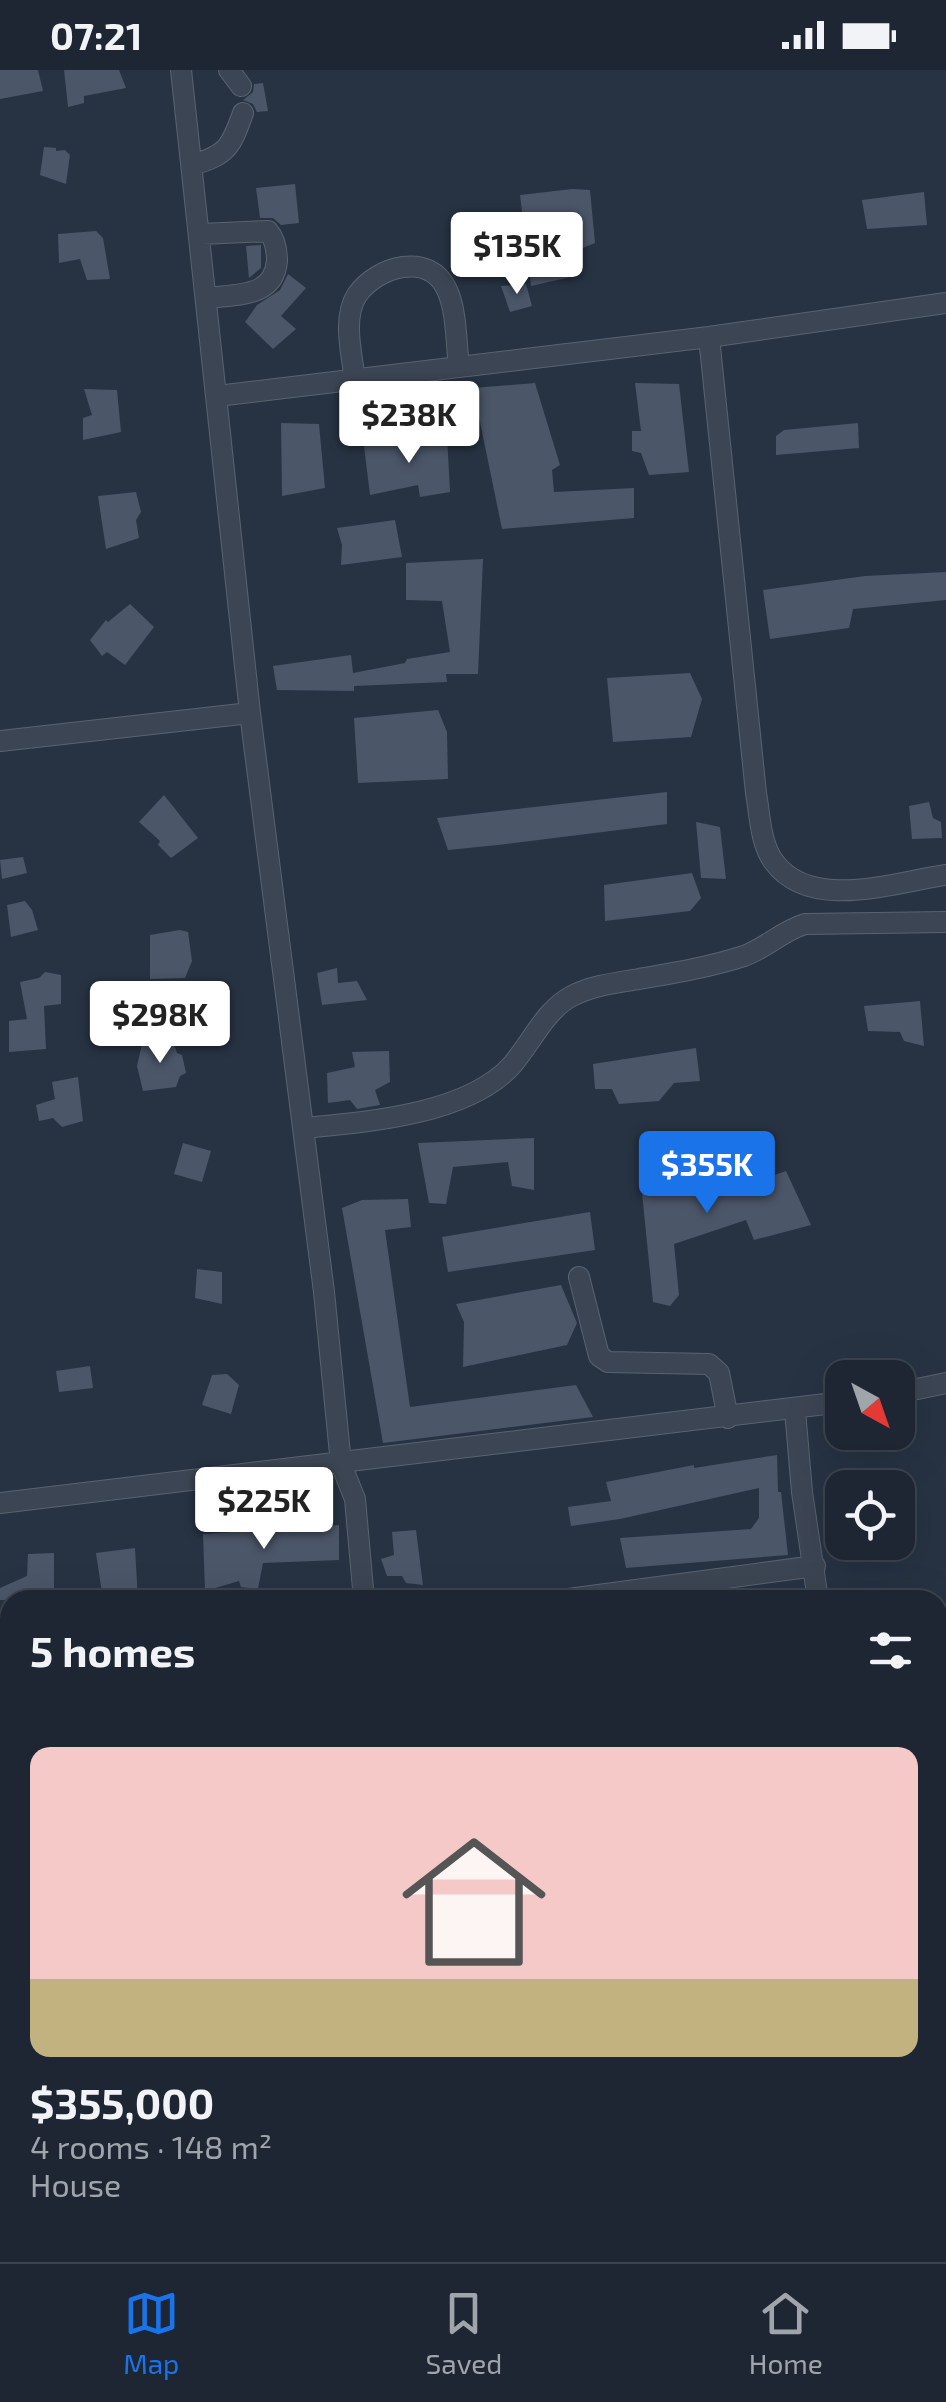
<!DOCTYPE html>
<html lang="en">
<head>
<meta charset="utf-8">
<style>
	:root { --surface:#1d2632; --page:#2a323e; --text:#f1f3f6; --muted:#a0a5ac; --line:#3b434d; --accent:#1a73e8 }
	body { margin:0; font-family:"Exo 2",sans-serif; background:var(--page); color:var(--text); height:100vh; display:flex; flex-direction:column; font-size:38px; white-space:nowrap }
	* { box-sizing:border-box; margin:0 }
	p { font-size:32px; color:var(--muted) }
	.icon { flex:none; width:55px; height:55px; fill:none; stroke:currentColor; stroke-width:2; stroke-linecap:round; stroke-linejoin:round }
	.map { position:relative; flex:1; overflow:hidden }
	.details { position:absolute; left:0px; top:1520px; width:948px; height:672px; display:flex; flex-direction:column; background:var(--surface); border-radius:30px 30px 0 0; box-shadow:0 10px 40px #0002,0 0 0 2px var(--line) }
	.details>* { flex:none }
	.needle { width:65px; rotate:140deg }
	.fabs { position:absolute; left:825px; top:1290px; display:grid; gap:20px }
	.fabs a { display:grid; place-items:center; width:90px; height:90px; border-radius:20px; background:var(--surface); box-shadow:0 10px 40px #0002,0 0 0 2px var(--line); font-size:50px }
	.price { position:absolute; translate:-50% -85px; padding:0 22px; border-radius:10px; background:#fff; color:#222; font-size:32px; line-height:65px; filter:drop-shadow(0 2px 5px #0008) }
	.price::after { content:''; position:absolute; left:50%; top:60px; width:30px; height:22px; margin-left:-15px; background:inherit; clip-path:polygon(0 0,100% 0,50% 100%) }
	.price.active { background:var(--accent); color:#fff }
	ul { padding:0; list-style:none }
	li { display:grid; align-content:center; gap:20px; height:530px; padding:0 30px }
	li span { display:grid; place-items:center; height:310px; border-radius:20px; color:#555 }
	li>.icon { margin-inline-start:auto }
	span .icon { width:180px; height:180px; fill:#fffc; stroke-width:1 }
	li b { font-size:42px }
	h2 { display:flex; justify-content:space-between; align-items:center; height:120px; padding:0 30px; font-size:42px }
	.status { display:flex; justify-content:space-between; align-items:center; height:70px; padding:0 50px; background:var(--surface); direction:ltr }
	.status svg { height:28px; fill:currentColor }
	.dock { display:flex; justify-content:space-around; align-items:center; height:140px; border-top:2px solid var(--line); background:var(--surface); font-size:28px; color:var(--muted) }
	.dock a { display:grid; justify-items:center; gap:5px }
	.dock .active { color:var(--accent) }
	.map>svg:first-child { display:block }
</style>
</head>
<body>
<div class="status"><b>07:21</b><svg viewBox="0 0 49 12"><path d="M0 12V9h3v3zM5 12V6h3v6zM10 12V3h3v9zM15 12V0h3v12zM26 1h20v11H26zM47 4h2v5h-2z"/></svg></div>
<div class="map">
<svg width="946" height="2192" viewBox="0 0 946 2192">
	<rect width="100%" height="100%" fill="#273343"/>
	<path fill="#4b5669" d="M0 0H38L43 21 0 29Z
		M64 0H119L126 18 84 26V33L68 37Z
		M263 13 268 41 257 42 253 34 243 30 253 22 254 14Z
		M44 77 56 78V81L65 80 70 85 66 114 40 105Z
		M295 114 299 153 281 155 273 148H260L256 118Z
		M572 119 590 120 595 173 578 180 580 205 531 216 520 125Z
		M924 122 927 155 867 159 862 130Z
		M96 161 103 168 110 209 87 210 80 189 59 193 58 164Z
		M261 175V198L249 208 246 176Z
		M288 204 306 218 281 246 296 259 273 279 245 252 257 235 280 220Z
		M526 214 532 236 510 242 501 216Z
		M535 313 560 395 552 400 554 422 634 418V448L502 459 473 318Z
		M635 313 679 314 689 402 649 405 641 383 632 381V361H641Z
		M84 319 117 320 121 362 83 370V348L92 345Z
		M281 353 319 354 325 418 282 426Z
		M858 353 859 378 776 385V366L784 360Z
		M447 365 450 422 420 427 418 415 370 425 364 376Z
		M136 422 141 442 136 450 139 468 106 479 98 426Z
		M395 450 402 487 341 495 342 475 337 458Z
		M483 489 478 604H446L447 612 354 616V621L277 620 273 596 351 585 353 603 405 593 407 589 450 582 442 531 406 530V493Z
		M946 502V530L853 539 849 558 770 569 763 520 865 506Z
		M130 534 154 557 125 595 107 582 102 586 90 570 106 550 108 552Z
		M690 603 702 629 691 667 613 672 607 608Z
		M438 640 447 662 448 709 358 713 354 648Z
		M667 722V754L498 775 448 780 437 748Z
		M164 725 198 768 171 788 158 775 160 771 139 752Z
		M929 732 933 748 941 752 942 768 912 769 909 736Z
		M696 752 720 757 726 809 701 808Z
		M23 787 27 803 2 809 0 790Z
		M692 803 701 828 690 841 605 851 604 815Z
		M25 831 32 840 38 860 11 867 7 835Z
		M180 860 188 862 192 891 185 908 150 909V865Z
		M337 898 338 913 357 911 367 930 322 935 317 903Z
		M45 902 61 905V934L44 936 46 979 9 982V951L27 949 20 912 39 908Z
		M920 931 924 976 904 971 900 962 868 961 864 936Z
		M173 971 177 983 182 985 186 1003 180 1006 176 1017 143 1021 137 996 142 974Z
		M696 978 700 1011 674 1013 659 1031 619 1034 612 1019H595L593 994Z
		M389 981 390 1012 375 1020 380 1035 357 1039 350 1030 328 1033 327 1003 355 997 352 982Z
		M78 1007 83 1051 62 1057 53 1048 39 1051 36 1035 55 1029 52 1012Z
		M534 1068V1120L512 1116 508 1092 453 1097 446 1134 429 1133 418 1073Z
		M183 1073 211 1081 202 1112 174 1104Z
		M674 1088 689 1125 735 1123 733 1119 786 1101 811 1155 754 1170 746 1150 674 1174 679 1225 670 1236 653 1232 639 1093Z
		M408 1129 411 1157 385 1160 410 1337 576 1315 593 1347 383 1373 342 1138 362 1130Z
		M590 1142 595 1180 448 1202 442 1167Z
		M197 1199 222 1202V1234L195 1228Z
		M561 1215 577 1253 567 1275 463 1297 464 1252 456 1234Z
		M90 1296 93 1318 59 1322 56 1301Z
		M227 1304 239 1315 231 1344 202 1335 212 1305Z
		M777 1385 778 1422H781L788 1485 626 1498 620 1468 751 1459 759 1448V1418L620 1449 571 1456 568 1437 611 1431 606 1412 694 1395V1398Z
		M339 1455V1490L263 1493 258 1519 241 1517 239 1511 205 1521 203 1464Z
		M416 1460 423 1515 406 1513 402 1506H387L381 1489 394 1485 392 1462Z
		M135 1478 138 1530H103L96 1483Z
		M54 1483V1530H0V1518L27 1506 28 1484Z"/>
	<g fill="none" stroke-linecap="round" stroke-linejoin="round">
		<g stroke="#5a6370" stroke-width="22">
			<path id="minor" d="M181 0 250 643 324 1222 341 1394 355 1429 364 1530
				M229 0 241 16
				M192 95C227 85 231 77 243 43
				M201 164 268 161C275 169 277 180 277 191 274 228 236 224 207 228
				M709 267 756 723C760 745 760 773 774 792 811 842 895 812 946 805
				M355 310C352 285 342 248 357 225 377 196 430 181 447 220 457 241 456 274 459 297
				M217 326 709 267 946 233
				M0 671 250 643
				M303 1058C366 1052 467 1045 512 995 531 973 546 939 572 926 593 915 616 913 639 909 674 903 710 897 744 886 766 878 782 861 805 854L946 852
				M579 1207 599 1286 608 1292 709 1294 719 1303 728 1348
				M898 1323 946 1313
				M795 1340 802 1422 818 1530
				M0 1433 842 1332
				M561 1530 815 1496
				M0 1599 10 1597
				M938 1960 946 1959
				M938 2170 943 2192"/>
		</g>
		<path stroke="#485d60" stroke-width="4" stroke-dasharray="8 8" stroke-linecap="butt" d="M938 2095 946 2100"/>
		<use href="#minor" stroke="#3c4553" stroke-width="20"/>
	</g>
</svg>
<div class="fabs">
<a><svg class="needle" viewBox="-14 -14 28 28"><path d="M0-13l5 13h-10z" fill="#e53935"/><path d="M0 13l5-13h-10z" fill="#a0a5ac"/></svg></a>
<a><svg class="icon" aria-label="locate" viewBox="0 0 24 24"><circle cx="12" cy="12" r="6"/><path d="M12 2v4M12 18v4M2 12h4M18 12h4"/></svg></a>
</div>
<b class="price" style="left:517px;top:227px">$135K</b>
<b class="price" style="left:409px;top:396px">$238K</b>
<b class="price" style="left:160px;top:996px">$298K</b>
<b class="price active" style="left:707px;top:1146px">$355K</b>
<b class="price" style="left:264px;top:1482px">$225K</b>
<section class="details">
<h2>5 homes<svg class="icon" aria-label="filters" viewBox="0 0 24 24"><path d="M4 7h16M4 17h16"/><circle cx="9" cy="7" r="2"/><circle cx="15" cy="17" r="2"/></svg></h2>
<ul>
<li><span style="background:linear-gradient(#f6c9c9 75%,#c2b280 0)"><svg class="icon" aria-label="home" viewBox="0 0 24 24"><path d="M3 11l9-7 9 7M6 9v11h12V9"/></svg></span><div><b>$355,000</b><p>4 rooms · 148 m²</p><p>House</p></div></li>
</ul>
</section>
</div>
<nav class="dock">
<a class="active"><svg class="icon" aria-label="map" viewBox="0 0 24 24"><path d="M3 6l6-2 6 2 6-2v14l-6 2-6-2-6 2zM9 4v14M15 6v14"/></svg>Map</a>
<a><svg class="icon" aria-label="saved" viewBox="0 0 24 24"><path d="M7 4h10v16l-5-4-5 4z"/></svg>Saved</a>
<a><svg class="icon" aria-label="home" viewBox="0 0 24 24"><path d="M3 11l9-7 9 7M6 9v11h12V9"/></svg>Home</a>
</nav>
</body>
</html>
